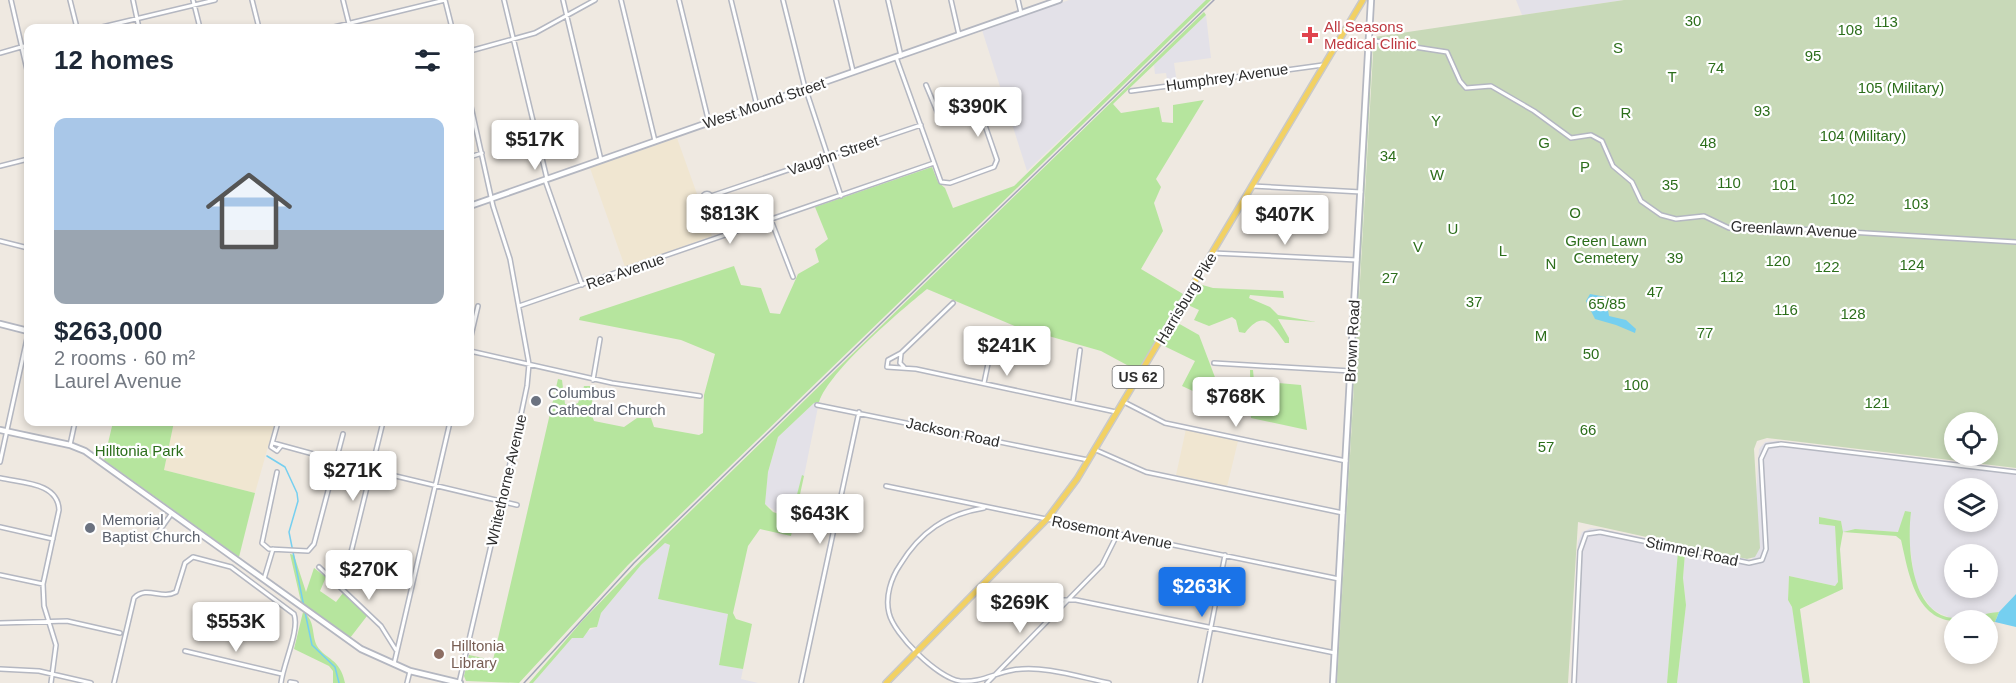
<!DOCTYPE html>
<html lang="en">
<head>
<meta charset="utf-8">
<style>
	:root { --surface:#fff; --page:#f6f6f7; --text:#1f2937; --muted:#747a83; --line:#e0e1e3; --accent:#1a73e8 }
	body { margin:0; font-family:Arial,sans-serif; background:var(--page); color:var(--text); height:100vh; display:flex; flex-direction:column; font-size:22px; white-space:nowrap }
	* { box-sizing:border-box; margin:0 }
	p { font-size:20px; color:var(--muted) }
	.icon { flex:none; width:33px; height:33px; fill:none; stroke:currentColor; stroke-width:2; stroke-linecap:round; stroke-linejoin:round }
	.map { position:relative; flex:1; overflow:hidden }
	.details { position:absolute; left:24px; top:24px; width:450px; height:402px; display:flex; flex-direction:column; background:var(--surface); border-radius:12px; box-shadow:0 3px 9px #0003 }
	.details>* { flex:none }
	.buttons { position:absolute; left:1944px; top:412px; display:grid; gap:12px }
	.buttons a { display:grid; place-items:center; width:54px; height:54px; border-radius:50%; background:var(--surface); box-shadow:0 3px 9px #0003; font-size:30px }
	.price { position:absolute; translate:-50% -51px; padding:0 14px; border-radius:6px; background:#fff; color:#222; font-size:20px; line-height:39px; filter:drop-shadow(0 2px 3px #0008) }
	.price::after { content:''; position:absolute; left:50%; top:36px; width:18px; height:14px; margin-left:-9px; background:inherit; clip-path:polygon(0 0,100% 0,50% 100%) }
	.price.active { background:var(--accent); color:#fff }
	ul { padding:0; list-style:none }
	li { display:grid; align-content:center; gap:12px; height:318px; padding:0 30px }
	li+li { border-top:2px solid var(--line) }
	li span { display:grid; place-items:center; height:186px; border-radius:12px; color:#555 }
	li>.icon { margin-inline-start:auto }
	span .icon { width:108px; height:108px; fill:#fffc; stroke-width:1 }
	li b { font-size:26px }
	h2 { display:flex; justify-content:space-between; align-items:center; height:72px; padding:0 30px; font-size:26px }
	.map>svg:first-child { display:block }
</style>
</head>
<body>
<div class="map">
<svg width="2016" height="683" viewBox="0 0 2016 683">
	<rect width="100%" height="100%" fill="#efe9e1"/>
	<path fill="#e3e1e8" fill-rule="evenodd" d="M1069 0H1206L1027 171 982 30Z
		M1516 0H1624L1522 15Z
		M1206 15 1211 58 1174 63 1177 83 1168 85 1166 73 1155 74 1154 65Z
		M819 402 804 476H802L791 518 787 519 765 504 768 472 778 437 814 403Z
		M1776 441 2016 470V594L1999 612 1963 618H1951L1941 614 1931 608 1919 590 1914 576 1905 511 1899 532 1855 529 1843 532 1841 521 1819 517V524L1835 526 1838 582 1835 586 1789 576 1788 600 1792 607 1803 683H1677L1686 605 1683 578 1685 553 1678 552 1667 683H1572L1578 542 1582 532 1591 528 1601 529 1752 560 1759 449 1765 442ZM1954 489H1988V522H1954ZM1954 555H1988V588H1954Z
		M665 543 670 545 658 599 728 614 719 664 743 669 741 679 758 683H533L572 638 597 627 601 613 641 565Z"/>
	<path fill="#f0e6d1" d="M677 138 712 236 625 267 590 168Z
		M174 422H275L255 493 164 470Z
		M1186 429 1238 441 1227 487 1176 475Z"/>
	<path fill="#b6e59e" d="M1206 0H1211L628 565 519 683 466 681 464 676 469 655 493 660 558 379 562 380 565 404 571 406 578 403 584 386H596L590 410 594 421 624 427 637 418H651L654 427 699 435 703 433 704 395 715 354 681 340 579 320 580 317 734 266 741 285 761 288 770 313 780 314 798 274 819 262 815 249 828 239 815 207 932 167 938 182 945 188 953 208 1014 186Z
		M1204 12 1206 15 1113 104 1121 113 1159 107 1162 122 1173 123V105L1204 100 1156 179 1161 187 1154 203 1163 231 1141 269 1183 294 1138 371 1101 351 1017 327 927 289C899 312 830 370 819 402L814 403 778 437 768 472 765 504 773 512 791 518 802 475 804 476 791 536 760 529 748 546 733 613 736 619 752 624 743 669 719 665 728 614 658 599 670 545 665 543 641 565 601 613 597 627 590 628 583 638H572L533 683H529L583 620 664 537Z
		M1373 40 1337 683H1336L1370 73Z
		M1199 284 1213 288 1283 291 1284 298 1250 295 1249 298 1270 307 1278 315 1316 322 1278 319 1289 338V343H1285C1271 324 1264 309 1245 333L1239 332 1236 320 1232 317 1209 326 1194 320 1199 310 1188 305Z
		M1176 322 1199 335 1216 380 1206 397 1182 386 1195 361 1162 345Z
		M1250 370H1253L1254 381 1301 385 1307 430 1251 418Z
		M113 422H174L164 470 255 493 239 557 104 460Z
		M1905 511 1911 512C1907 543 1910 614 1953 618 1968 620 1984 613 1999 612L1995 622C1980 619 1968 622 1953 621 1914 618 1908 569 1901 540L1896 536 1843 532 1840 549 1843 589 1800 609 1810 683H1803L1792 607 1788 600 1789 576 1835 586 1838 582 1835 526 1819 524V517L1841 521 1843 532 1855 529 1898 532Z
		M1678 551 1685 553 1683 578 1686 605 1677 683H1667Z
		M290 554 294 555 306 592 314 568 326 577 320 591 336 602 343 593 367 616 350 638 301 602Z
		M303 612C316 621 311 634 317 646 326 660 340 658 345 683H333V671L329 666 294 649Z"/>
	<path fill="#c8d9b8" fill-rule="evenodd" d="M1624 0H2016V468L1767 438 1757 441 1754 449 1760 548 1755 557 1747 559 1578 522 1568 683H1337L1374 37ZM1954 423H1988V456H1954Z"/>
	<path fill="#75cff0" d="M1590 294 1606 297 1609 316 1626 320 1636 329 1635 333 1616 325 1595 319 1586 301Z
		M2016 594V627L1995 622 1999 612Z"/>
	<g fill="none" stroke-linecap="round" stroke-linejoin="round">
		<path stroke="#75cff0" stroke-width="1.5" d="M267 456 285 467 297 493 298 501 289 532 304 607
			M305 612 312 645 335 667 339 683"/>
		<g stroke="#b4b7c1" stroke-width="6">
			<path id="street" d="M11 0 28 74
				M70 0 77 28
				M133 0 139 28
				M193 0 200 28
				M252 0 259 28
				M343 0 350 28
				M445 0 452 28
				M504 0 547 179
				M563 0 601 160
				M621 0 655 141
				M679 0 709 123
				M731 0 757 106
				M783 0 804 84 841 196
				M836 0 853 71
				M888 0 901 56
				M951 0 959 35
				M1018 0 1021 13
				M98 28 215 0
				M330 28 445 0
				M1369 40 1447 52 1460 81 1466 88 1491 86 1534 111 1571 138 1591 135 1602 141 1613 166 1632 182 1641 201 1661 215 1676 219 1704 216 1729 228 1764 227 2016 242
				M470 51 535 33 595 0
				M0 53 28 45
				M896 57 941 182 950 183 994 167 997 160 978 105 939 116 926 85
				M1131 91 1323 65
				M470 157 482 153
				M0 166 28 159
				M545 180 582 285
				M1252 186 1361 192
				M702.5 198a4.5 4.5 0 1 1 9 0a4.5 4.5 0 1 1-9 0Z
				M711 196 921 125
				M771 220 793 277
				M0 241 28 248
				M1213 253 1357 260
				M953 303 901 353 888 360 887 367 916 369 1116 412
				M519 306 934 163
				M470 340 478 306
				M470 351 612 383 700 396
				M901 354 900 363 904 367
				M1214 363 1351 371
				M593 380 600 339
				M984 383 990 354 1012 340 1020 329
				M1073 402 1080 350
				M1124 402 1165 423 1346 461
				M817 405 1088 460
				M278 422 271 447 277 451 281 446
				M273 443 328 458 333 463
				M70 445 75 422
				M1096 450 1146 472 1343 513
				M0 462 28 334
				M341 463 517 505
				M277 472 262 543 269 549 308 551 314 544 343 434
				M0 478C21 483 58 482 59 510L43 584 44 606 56 645 51 683
				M886 486 1339 579
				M984 508C946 514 920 532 900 565 891 578 885 597 889 613 894 635 938 678 960 681 980 683 995 673 1013 670 1044 665 1079 677 1109 683
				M0 527 53 539
				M155 537 172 513
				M319 567 381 626 396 650
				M0 575 43 584
				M264 579 273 549
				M982 586 1019 600H1076L1335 653
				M342 589 383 422
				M0 623 67 621 120 633
				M185 651 282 674
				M394 664 450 422
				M0 669 39 671 91 683
				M290 682 296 683
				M114 683 134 598C147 585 161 600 176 592L185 563 193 557 231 567 294 614C300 630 283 664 281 683
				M407 683 410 671
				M459 683 518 429 527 386 529 364 510 259 493 206 470 102
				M801 683 859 412
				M987 683 1102 565 1118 533
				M1200 683 1225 555
				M1574 683 1580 551 1586 534 1600 532 1749 563 1762 560 1766 549 1761 459 1767 446 1781 444 2016 472"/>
		</g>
		<g stroke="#b4b7c1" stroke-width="8">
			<path id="secondary" d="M470 206 1059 0
				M0 324 28 331
				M0 430 70 445 85 451 361 649 410 671 460 683
				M1333 683 1371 0"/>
		</g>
		<g stroke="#c9c9c9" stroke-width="8">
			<path id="primary" d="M886 683 1047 519 1077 479 1363 0"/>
		</g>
		<use href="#street" stroke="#fff" stroke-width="3"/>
		<use href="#secondary" stroke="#fff" stroke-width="4.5"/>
		<use href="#primary" stroke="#f2d163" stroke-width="5"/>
		<path stroke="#a3a6b8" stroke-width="1.5" d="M524 683 634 563 1214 0"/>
	</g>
	<path fill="#e0444e" stroke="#fff" stroke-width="2" d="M1307 26h6v6h6v6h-6v6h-6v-6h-6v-6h6z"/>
	<g fill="#6b7280" stroke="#fff" stroke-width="2">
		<circle cx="536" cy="401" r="6"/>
		<circle cx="90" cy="528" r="6"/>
	</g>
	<circle fill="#8d6e63" stroke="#fff" stroke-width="2" cx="439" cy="654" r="6"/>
	<g text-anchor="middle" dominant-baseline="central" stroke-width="4.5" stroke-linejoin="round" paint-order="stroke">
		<rect fill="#fff" stroke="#6d6d6d" stroke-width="1.5" x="1112.5" y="366" width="51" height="22" rx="4.5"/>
		<g font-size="14" font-weight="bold" fill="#2e2e2e">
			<text x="1138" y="377">US 62</text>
		</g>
		<g font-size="15" fill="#2c6e1b" stroke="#fff">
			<text x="1693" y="20">30</text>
			<text x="1886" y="21">113</text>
			<text x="1850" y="29">108</text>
			<text x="1618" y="47">S</text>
			<text x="1813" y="55">95</text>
			<text x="1716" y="67">74</text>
			<text x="1672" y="76">T</text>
			<text x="1901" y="87">105 (Military)</text>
			<text x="1762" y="110">93</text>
			<text x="1577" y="111">C</text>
			<text x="1626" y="112">R</text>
			<text x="1436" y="120">Y</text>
			<text x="1863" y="135">104 (Military)</text>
			<text x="1544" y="142">G</text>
			<text x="1708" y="142">48</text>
			<text x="1388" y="155">34</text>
			<text x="1585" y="166">P</text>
			<text x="1437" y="174">W</text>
			<text x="1729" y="182">110</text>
			<text x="1670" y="184">35</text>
			<text x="1784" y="184">101</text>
			<text x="1842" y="198">102</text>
			<text x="1916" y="203">103</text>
			<text x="1575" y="212">O</text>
			<text x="1453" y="228">U</text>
			<text x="1606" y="240">Green Lawn<tspan x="1606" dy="17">Cemetery</tspan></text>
			<text x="1418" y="246">V</text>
			<text x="1503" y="250">L</text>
			<text x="1675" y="257">39</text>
			<text x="1778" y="260">120</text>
			<text x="1551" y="263">N</text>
			<text x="1912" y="264">124</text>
			<text x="1827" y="266">122</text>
			<text x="1732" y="276">112</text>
			<text x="1390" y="277">27</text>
			<text x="1655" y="291">47</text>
			<text x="1474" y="301">37</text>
			<text x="1607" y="303">65/85</text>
			<text x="1786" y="309">116</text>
			<text x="1853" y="313">128</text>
			<text x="1705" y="332">77</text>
			<text x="1541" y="335">M</text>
			<text x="1591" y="353">50</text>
			<text x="1636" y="384">100</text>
			<text x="1877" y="402">121</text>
			<text x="1588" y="429">66</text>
			<text x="1546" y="446">57</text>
			<text x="139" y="450">Hilltonia Park</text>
		</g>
		<g font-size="15" fill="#be3a42" stroke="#fff" text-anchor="start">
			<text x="1324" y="26">All Seasons<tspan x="1324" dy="17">Medical Clinic</tspan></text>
		</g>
		<g font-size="15" fill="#2e2e2e" stroke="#fff">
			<text transform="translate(1227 77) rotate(-8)">Humphrey Avenue</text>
			<text transform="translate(764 103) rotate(-19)">West Mound Street</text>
			<text transform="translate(833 155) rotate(-19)">Vaughn Street</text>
			<text transform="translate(1794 229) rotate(3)">Greenlawn Avenue</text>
			<text transform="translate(625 271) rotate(-19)">Rea Avenue</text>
			<text transform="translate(1186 298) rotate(-59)">Harrisburg Pike</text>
			<text transform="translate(1352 341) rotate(-87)">Brown Road</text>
			<text transform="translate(953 432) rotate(12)">Jackson Road</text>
			<text transform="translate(506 480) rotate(-77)">Whitethorne Avenue</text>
			<text transform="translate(1112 532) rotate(11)">Rosemont Avenue</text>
			<text transform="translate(1692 551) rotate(12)">Stimmel Road</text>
		</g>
		<g font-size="15" fill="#5b616d" stroke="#fff" text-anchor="start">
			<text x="548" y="392">Columbus<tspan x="548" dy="17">Cathedral Church</tspan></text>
			<text x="102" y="519">Memorial<tspan x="102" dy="17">Baptist Church</tspan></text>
		</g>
		<g font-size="15" fill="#785e54" stroke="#fff" text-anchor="start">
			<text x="451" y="645">Hilltonia<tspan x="451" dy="17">Library</tspan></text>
		</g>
	</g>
</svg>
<div class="buttons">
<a><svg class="icon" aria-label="locate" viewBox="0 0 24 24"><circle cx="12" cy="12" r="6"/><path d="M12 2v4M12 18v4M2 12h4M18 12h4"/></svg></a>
<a><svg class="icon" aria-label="layers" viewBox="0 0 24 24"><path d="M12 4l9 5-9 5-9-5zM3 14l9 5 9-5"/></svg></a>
<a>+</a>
<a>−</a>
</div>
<b class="price" style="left:978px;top:138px">$390K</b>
<b class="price" style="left:535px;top:171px">$517K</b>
<b class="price" style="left:730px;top:245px">$813K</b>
<b class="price" style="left:1285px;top:246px">$407K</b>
<b class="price" style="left:1007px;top:377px">$241K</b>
<b class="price" style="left:1236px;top:428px">$768K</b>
<b class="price" style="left:353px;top:502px">$271K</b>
<b class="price" style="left:820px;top:545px">$643K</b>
<b class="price" style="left:369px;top:601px">$270K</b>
<b class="price active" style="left:1202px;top:618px">$263K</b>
<b class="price" style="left:1020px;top:634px">$269K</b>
<b class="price" style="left:236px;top:653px">$553K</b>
<section class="details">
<h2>12 homes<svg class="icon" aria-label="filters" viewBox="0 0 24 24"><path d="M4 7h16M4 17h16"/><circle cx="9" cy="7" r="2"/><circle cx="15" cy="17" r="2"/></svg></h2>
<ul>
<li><span style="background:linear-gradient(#a9c7e8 60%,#9aa5b1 0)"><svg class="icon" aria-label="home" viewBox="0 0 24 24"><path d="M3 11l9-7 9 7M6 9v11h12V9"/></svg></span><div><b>$263,000</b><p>2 rooms · 60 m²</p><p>Laurel Avenue</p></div></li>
</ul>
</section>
</div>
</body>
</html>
